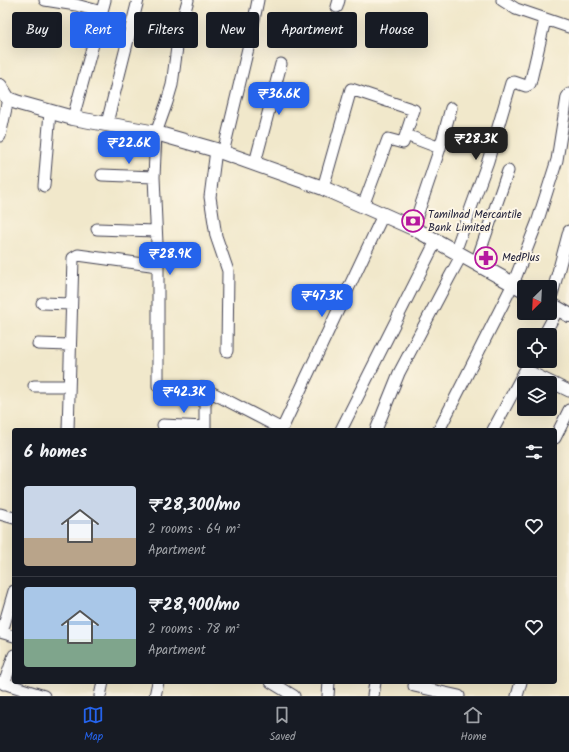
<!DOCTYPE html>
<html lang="en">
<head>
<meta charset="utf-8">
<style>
	:root { --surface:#171b24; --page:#20242c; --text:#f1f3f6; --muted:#9ea1a6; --line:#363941; --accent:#2563eb }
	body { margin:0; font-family:Kalam,sans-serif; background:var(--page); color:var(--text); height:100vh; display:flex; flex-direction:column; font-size:15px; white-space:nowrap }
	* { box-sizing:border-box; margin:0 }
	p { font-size:13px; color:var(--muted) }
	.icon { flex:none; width:22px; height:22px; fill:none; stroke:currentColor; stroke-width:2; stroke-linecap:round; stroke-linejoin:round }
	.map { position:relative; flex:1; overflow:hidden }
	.drawer { position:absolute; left:12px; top:428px; width:545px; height:256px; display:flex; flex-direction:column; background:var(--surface); border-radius:4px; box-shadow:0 4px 16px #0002 }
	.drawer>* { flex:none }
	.hud { position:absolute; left:12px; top:12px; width:545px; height:36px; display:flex; gap:8px }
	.needle { width:26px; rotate:204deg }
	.fabs { position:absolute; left:517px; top:280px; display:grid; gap:8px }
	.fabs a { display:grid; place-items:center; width:40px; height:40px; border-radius:4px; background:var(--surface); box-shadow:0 4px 16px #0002; font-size:20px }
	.price { position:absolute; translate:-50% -34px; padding:0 9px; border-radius:8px; background:var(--accent); color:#fff; font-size:13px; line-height:26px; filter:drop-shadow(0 1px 2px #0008) }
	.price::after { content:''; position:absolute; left:50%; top:24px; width:12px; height:9px; margin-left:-6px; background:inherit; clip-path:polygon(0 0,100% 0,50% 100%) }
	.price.current { background:#222; color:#fff }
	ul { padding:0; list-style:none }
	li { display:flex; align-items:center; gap:12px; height:100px; padding:0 12px }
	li+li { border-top:1px solid var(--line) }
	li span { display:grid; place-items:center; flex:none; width:112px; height:80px; border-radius:4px; color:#555 }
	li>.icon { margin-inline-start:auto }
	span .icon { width:48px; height:48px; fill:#fffc; stroke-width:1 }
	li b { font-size:17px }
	h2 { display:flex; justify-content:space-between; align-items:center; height:48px; padding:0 12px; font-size:17px }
	.chip { padding:0 14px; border-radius:4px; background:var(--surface); box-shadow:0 4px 16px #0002; font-size:14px; line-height:36px }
	.chip.current { background:var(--accent); color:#fff }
	.tabs { display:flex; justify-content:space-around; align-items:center; height:56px; border-top:1px solid var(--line); background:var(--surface); font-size:11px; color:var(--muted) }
	.tabs a { display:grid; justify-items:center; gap:2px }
	.tabs .current { color:var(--accent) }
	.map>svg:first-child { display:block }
</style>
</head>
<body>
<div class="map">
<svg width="569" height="696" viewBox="0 0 569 696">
	<rect width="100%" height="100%" fill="#fcf5e5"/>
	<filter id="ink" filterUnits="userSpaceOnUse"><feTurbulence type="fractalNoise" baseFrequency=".025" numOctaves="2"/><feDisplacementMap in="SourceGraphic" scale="8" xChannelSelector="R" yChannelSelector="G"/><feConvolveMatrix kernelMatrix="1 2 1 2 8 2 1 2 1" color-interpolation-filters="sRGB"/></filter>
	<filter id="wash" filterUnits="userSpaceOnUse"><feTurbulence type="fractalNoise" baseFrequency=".012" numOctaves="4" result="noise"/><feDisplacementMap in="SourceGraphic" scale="16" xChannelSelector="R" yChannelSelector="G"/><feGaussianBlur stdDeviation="0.9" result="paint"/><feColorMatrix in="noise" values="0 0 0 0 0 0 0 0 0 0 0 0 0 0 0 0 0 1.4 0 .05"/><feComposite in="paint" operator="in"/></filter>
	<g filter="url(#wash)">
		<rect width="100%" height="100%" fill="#f1e8cb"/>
	</g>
	<g filter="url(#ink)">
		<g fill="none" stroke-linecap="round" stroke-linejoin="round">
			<g stroke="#414051" stroke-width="13">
				<path id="minor" d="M45 0 76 5 102 12
					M188 0 179 32 172 85 167 102 156 133 154 177 158 266V386L203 388 282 429 383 215
					M502 0 516 9 569 27
					M337 7 339 0
					M73 118 105 0
					M107 123 138 0
					M406 135 440 148
					M0 136 8 99
					M216 150 210 197 216 236 228 271 227 351
					M223 153 250 40 258 0
					M255 163 281 64
					M102 175 154 177
					M44 186 50 112
					M323 188 351 89 414 110 403 143 388 139 363 206
					M413 228 440 148 451 108
					M97 229 156 231
					M455 252 488 161 511 83 514 82 526 86 530 84 545 20
					M476 263 508 171
					M550 302 569 231
					M42 303 71 304
					M544 335 558 309
					M38 344 70 345
					M526 370 569 391
					M34 386H69
					M163 425 205 427
					M68 430 73 258 78 255 158 266
					M205 430V405L208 391
					M341 430 436 241
					M376 430 399 373 449 278 461 256
					M439 430 513 284 537 223 557 160 567 97 569 94
					M493 430 530 361
					M555 438 569 410
					M0 514 14 518
					M0 632 14 636
					M2 632 14 591
					M0 682 44 696
					M271 682 294 696
					M4 684 14 655
					M414 686 459 696
					M100 696 103 682
					M155 696 158 682
					M328 696 329 682
					M373 696 375 682
					M517 696 521 682"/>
			</g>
			<g stroke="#414051" stroke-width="16">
				<path id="major" d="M0 86 8 99 19 103 73 118 156 133 216 150 323 188 413 228 524 290
					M550 304 569 315"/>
			</g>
			<use href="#minor" stroke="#fff" stroke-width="11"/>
			<use href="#major" stroke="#fff" stroke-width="14"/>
		</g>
	</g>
	<defs>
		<g id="bank-ring" transform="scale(1.15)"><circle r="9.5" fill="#fcf5e5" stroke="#b5179e" stroke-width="1.5"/><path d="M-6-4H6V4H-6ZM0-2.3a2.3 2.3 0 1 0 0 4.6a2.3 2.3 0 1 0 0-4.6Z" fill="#b5179e"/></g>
		<g id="pharmacy-ring" transform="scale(1.15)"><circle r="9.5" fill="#fcf5e5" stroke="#b5179e" stroke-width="1.5"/><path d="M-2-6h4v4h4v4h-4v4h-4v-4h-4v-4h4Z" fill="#b5179e"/></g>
	</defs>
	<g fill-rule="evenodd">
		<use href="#bank-ring" x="413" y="221"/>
		<use href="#pharmacy-ring" x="486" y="258"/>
	</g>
	<g text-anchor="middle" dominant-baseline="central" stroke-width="4" stroke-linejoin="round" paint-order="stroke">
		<g font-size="11" fill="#22223b" stroke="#fcf5e5" text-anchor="start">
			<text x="428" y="215">Tamilnad Mercantile<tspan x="428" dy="13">Bank Limited</tspan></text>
			<text x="502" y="258">MedPlus</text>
		</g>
	</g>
</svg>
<div class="fabs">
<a><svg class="needle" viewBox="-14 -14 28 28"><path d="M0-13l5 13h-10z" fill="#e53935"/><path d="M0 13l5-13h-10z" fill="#9ea1a6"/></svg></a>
<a><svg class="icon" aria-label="locate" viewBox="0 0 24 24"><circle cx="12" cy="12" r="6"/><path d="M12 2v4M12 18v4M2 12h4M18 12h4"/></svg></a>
<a><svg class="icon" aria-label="layers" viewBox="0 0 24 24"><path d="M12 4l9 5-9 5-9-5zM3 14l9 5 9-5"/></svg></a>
</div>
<b class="price" style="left:279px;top:116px">₹36.6K</b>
<b class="price current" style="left:476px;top:161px">₹28.3K</b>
<b class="price" style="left:129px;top:165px">₹22.6K</b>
<b class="price" style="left:170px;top:276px">₹28.9K</b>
<b class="price" style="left:322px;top:318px">₹47.3K</b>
<b class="price" style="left:184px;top:414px">₹42.3K</b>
<div class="hud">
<a class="chip">Buy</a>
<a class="chip current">Rent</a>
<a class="chip">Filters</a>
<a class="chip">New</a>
<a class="chip">Apartment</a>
<a class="chip">House</a>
</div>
<section class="drawer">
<h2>6 homes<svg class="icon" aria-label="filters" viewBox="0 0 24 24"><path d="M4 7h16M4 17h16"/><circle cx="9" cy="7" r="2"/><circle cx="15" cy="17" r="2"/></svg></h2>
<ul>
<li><span style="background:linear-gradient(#c9d6e8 65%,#b9a48a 0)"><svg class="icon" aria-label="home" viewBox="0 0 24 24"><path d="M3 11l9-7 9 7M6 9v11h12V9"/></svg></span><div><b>₹28,300/mo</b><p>2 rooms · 64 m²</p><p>Apartment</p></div><svg class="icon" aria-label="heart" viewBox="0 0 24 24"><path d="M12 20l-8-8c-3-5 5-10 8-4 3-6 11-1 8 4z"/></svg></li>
<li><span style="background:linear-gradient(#a9c7e8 65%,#7fa58c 0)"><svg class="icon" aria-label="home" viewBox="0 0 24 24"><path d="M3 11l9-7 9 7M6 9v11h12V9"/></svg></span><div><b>₹28,900/mo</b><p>2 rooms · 78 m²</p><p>Apartment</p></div><svg class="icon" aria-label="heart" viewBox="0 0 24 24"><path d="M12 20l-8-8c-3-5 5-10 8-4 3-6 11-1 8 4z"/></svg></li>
</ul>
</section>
</div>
<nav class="tabs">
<a class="current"><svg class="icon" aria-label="map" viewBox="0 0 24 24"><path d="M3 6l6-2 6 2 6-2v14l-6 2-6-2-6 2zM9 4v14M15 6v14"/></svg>Map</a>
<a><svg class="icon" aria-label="saved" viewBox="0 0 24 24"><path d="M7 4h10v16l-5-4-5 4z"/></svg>Saved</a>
<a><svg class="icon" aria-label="home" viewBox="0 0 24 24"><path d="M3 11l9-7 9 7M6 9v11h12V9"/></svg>Home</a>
</nav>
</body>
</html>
